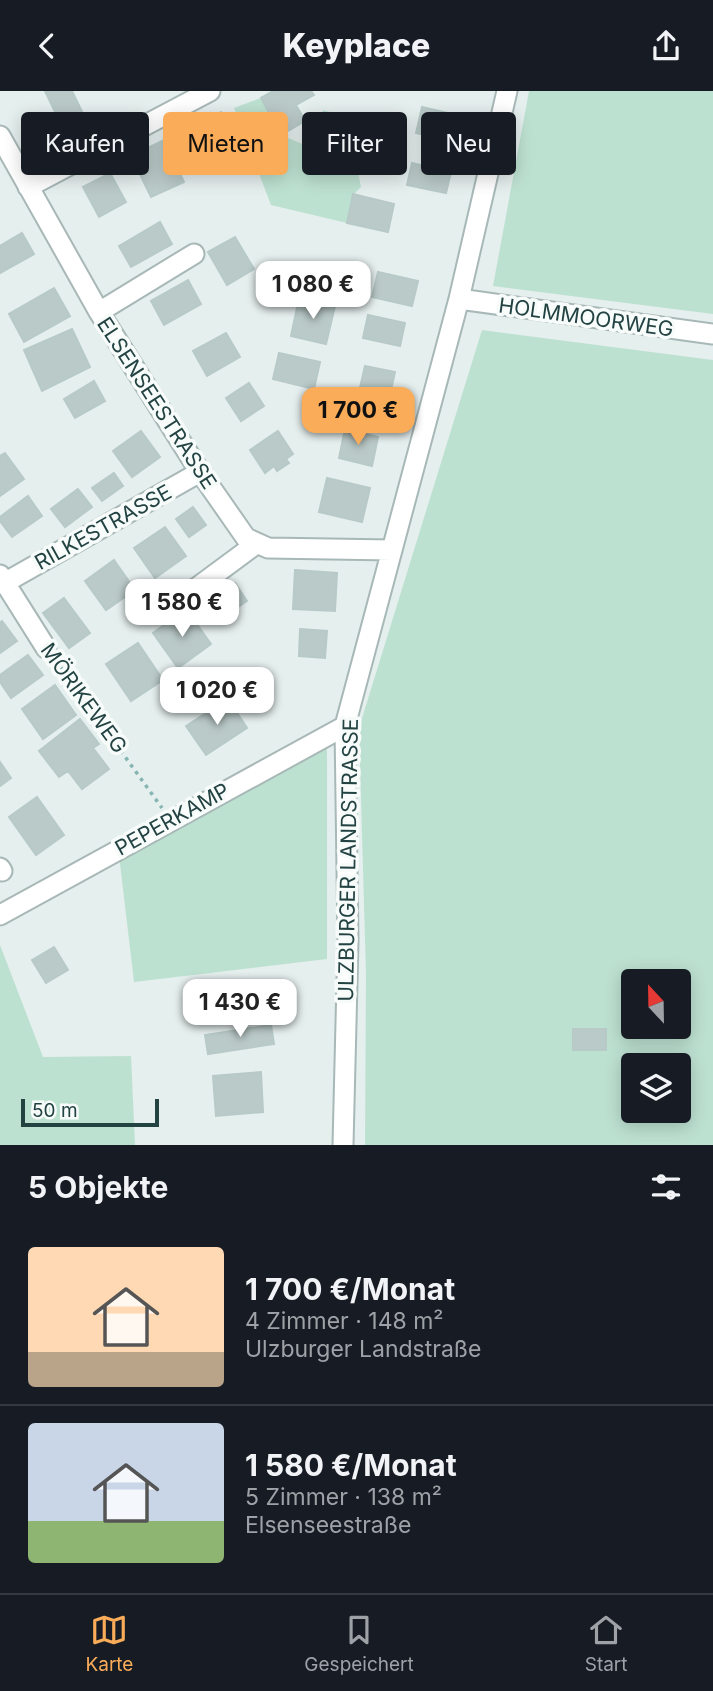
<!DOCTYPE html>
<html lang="de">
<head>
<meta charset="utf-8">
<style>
	:root { --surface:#171b24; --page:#20242c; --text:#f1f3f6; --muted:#9ea1a6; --line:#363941; --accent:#faac59 }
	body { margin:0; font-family:Inter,sans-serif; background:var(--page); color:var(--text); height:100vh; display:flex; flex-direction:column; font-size:26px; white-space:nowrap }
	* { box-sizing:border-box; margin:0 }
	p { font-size:23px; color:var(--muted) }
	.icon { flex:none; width:38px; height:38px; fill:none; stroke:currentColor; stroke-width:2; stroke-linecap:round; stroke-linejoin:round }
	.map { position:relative; height:1054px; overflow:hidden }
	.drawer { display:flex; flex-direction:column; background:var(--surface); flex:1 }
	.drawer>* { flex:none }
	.banner { position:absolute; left:21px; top:21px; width:672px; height:63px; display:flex; gap:14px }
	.needle { width:46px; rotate:338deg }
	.tools { position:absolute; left:621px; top:878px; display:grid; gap:14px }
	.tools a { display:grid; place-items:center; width:70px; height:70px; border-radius:7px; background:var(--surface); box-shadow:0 4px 18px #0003; font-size:35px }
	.scale { position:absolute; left:21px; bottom:18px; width:138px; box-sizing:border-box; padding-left:7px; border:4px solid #234343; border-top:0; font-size:19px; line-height:24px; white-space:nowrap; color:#234343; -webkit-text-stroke:5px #f7fbfa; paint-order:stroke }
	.price { position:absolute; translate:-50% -60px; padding:0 16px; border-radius:14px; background:#fff; color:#222; font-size:23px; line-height:46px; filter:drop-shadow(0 2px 4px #0008) }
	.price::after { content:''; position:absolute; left:50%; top:42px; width:21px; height:16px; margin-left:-10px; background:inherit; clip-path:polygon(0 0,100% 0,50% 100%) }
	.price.on { background:var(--accent); color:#111 }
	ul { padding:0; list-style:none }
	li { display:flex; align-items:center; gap:21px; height:175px; padding:0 28px }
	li+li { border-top:2px solid var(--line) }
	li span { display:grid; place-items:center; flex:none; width:196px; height:140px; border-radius:7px; color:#555 }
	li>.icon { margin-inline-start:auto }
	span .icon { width:84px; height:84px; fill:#fffc; stroke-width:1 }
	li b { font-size:30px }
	h2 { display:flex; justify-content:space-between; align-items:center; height:84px; padding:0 28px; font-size:30px }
	.pill { padding:0 24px; border-radius:7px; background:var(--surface); box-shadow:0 4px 18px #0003; font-size:24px; line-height:63px }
	.pill.on { background:var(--accent); color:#111 }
	header { display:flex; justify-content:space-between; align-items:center; height:91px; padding:0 28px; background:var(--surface); font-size:32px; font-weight:800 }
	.dock { display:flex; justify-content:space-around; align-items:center; height:98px; border-top:2px solid var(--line); background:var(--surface); font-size:19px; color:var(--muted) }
	.dock a { display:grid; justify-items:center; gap:4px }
	.dock .on { color:var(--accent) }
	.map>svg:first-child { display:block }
</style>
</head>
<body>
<header><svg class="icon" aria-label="back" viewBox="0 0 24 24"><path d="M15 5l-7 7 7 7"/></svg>Keyplace<svg class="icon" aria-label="share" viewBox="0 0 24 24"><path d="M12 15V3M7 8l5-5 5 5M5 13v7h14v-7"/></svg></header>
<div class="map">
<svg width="713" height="1054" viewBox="0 0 713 1054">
	<rect width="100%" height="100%" fill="#e5efee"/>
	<path fill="#bde1d1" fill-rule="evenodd" d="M529 0H713V223L493 195Z
		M261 7 281 44 312 57 323 19 347 26 361 96 353 104 347 132 271 114 234 17Z
		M482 239 713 269V1054H365L366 883 359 637ZM634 891H679V936H634ZM634 975H679V1020H634Z
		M327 657V868L134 891 119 764Z
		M0 854 43 966 131 965 135 1054H0Z"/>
	<path fill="#bacac8" stroke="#b7cac7" stroke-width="2" d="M45 0H72L88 33 66 44Z
		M273 0H311L314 4 296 14 305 30 281 44 261 7Z
		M422 16 461 25 455 51 416 42Z
		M221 21 240 58 222 68 220 62 206 70 189 38Z
		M164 49 184 91 151 106 131 65Z
		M412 72 451 81 446 102 407 94Z
		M110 82 126 111 99 126 83 96Z
		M353 103 394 113 388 141 347 132Z
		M160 131 172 153 131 176 119 155Z
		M22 142 34 163 0 182V155Z
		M235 146 254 178 227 194 208 161Z
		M378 181 418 190 412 215 372 206Z
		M188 189 201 213 164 234 151 210Z
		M54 197 70 225 24 251 9 223Z
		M299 207 335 215 326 253 291 245Z
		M368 224 405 232 400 255 363 247Z
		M72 238 90 276 42 300 24 259Z
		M226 242 240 266 207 285 193 260Z
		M279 262 320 271 314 298 273 288Z
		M365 275 395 281 386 321 356 314Z
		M94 290 105 310 75 327 64 308Z
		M249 292 264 315 241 330 226 307Z
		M397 312 408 315 403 337 392 335Z
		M345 338 378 346 372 375 339 367Z
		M141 340 160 366 132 386 113 360Z
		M278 340 293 363 286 368 289 372 277 380 274 375 265 382 250 359Z
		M5 362 24 388 0 405V365Z
		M114 382 123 395 102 410 92 397Z
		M327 387 370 397 362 431 319 421Z
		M78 398 92 416 65 436 51 418Z
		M28 405 42 425 12 446 0 430V426Z
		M193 416 206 434 189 446 176 428Z
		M165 436 186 465 155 487 134 457Z
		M114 469 135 499 106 519 85 490Z
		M295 479 337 482 335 520 293 518Z
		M228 491 231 494 235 492 247 510 217 530 205 511 214 505 212 501Z
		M64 507 90 542 69 557 43 522Z
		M186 518 211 553 178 577 153 542Z
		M2 530 17 550 0 562V532Z
		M300 538 327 540 325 567 299 565Z
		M138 552 163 589 131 610 106 573Z
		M28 564 43 584 11 607 0 591V584Z
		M55 594 76 624 43 648 22 618Z
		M228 608 247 637 206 664 186 635Z
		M80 628 99 653 93 657 109 678 82 698 68 680 59 686 39 660Z
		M0 671 11 687 0 695Z
		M37 706 64 744 36 764 9 726Z
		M54 856 68 879 46 892 32 869Z
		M271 934 274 953 208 963 205 944Z
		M573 938H606V959H573Z
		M261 981 263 1021 216 1025 213 985Z"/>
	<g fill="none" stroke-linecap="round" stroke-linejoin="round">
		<g stroke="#a7b8b7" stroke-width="23">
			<path id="minor" d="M0 45 99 221 200 381 246 447 268 457 392 459
				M28 96 210 0
				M459 208 713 243
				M99 221 194 163
				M0 484 46 557
				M6 491 200 381
				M164 521 256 453
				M0 777 2 780
				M0 824 345 635
				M343 1054 348 850 345 635 459 208 507 0"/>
		</g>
		<path stroke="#84b5b3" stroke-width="3.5" stroke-dasharray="3.5 5" stroke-linecap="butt" d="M56 570 162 717"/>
		<use href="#minor" stroke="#fff" stroke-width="19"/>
	</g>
	<g text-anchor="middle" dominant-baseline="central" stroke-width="7" stroke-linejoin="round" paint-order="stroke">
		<g font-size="21" fill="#234343" stroke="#f7fbfa">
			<text transform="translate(586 226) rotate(8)">HOLMMOORWEG</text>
			<text transform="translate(157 312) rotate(57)">ELSENSEESTRASSE</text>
			<text transform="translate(103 436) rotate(-29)">RILKESTRASSE</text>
			<text transform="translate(84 607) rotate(54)">MÖRIKEWEG</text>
			<text transform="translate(172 728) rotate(-29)">PEPERKAMP</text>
			<text transform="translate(348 769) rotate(-89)">ULZBURGER LANDSTRASSE</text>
		</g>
	</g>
</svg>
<div class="tools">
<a><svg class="needle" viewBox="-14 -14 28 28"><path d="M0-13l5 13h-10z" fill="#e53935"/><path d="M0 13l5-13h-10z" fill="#9ea1a6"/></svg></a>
<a><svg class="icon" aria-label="layers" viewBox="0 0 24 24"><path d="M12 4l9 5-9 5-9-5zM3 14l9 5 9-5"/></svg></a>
</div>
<div class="scale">50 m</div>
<b class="price" style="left:313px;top:230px">1 080 €</b>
<b class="price on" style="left:358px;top:356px">1 700 €</b>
<b class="price" style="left:182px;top:548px">1 580 €</b>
<b class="price" style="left:217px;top:636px">1 020 €</b>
<b class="price" style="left:240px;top:948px">1 430 €</b>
<div class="banner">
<a class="pill">Kaufen</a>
<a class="pill on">Mieten</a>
<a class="pill">Filter</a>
<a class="pill">Neu</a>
</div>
</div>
<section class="drawer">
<h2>5 Objekte<svg class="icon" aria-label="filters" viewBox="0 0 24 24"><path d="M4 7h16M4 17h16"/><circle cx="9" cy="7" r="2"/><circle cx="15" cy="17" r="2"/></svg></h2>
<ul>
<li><span style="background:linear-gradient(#ffd9b3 75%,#b9a48a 0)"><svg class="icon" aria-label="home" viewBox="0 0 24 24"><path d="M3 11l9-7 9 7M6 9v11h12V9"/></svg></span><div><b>1 700 €/Monat</b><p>4 Zimmer · 148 m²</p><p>Ulzburger Landstraße</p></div></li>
<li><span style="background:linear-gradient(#c9d6e8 70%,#8fb573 0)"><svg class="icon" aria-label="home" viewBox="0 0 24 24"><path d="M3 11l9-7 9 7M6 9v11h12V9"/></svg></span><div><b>1 580 €/Monat</b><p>5 Zimmer · 138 m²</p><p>Elsenseestraße</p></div></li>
</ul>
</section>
<nav class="dock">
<a class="on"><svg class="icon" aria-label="map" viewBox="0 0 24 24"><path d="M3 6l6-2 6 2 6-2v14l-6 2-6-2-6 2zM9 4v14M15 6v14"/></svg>Karte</a>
<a><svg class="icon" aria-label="saved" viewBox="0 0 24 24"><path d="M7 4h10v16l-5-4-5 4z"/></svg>Gespeichert</a>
<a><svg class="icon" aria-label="home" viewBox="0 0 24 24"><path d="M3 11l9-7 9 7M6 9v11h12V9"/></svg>Start</a>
</nav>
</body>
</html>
